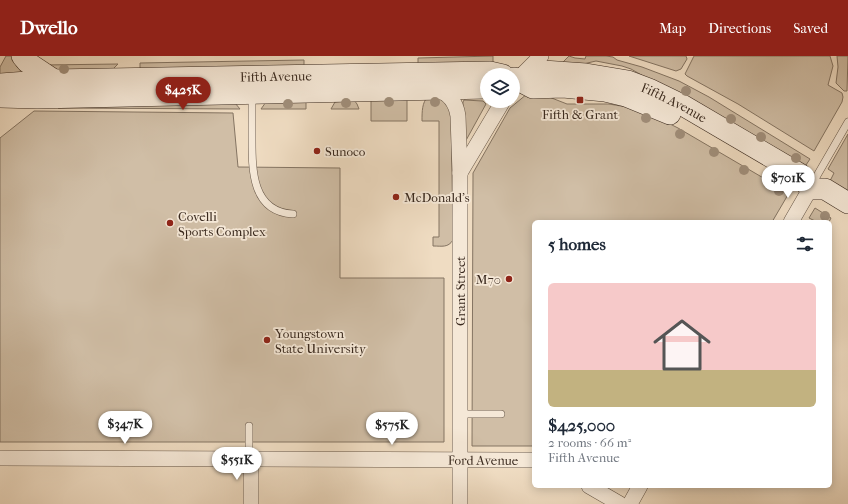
<!DOCTYPE html>
<html lang="en">
<head>
<meta charset="utf-8">
<style>
	:root { --surface:#fff; --page:#f2f2f3; --text:#1f2937; --muted:#747a83; --accent:#8f2418 }
	body { margin:0; font-family:"IM FELL French Canon",serif; background:var(--page); color:var(--text); height:100vh; display:flex; flex-direction:column; font-size:15px; white-space:nowrap }
	* { box-sizing:border-box; margin:0 }
	p { font-size:13px; color:var(--muted) }
	.icon { flex:none; width:22px; height:22px; fill:none; stroke:currentColor; stroke-width:2; stroke-linecap:round; stroke-linejoin:round }
	.map { position:relative; flex:1; overflow:hidden }
	.sheet { position:absolute; left:532px; top:164px; width:300px; height:268px; display:flex; flex-direction:column; background:var(--surface); border-radius:6px; box-shadow:0 2px 10px #0003 }
	.sheet>* { flex:none }
	.controls { position:absolute; left:480px; top:12px; display:grid; gap:8px }
	.controls a { display:grid; place-items:center; width:40px; height:40px; border-radius:50%; background:var(--surface); box-shadow:0 2px 10px #0003; font-size:20px }
	.price { position:absolute; translate:-50% -34px; padding:0 9px; border-radius:14px; background:#fff; color:#222; font-size:13px; line-height:26px; filter:drop-shadow(0 1px 2px #0008) }
	.price::after { content:''; position:absolute; left:50%; top:24px; width:12px; height:9px; margin-left:-6px; background:inherit; clip-path:polygon(0 0,100% 0,50% 100%) }
	.price.on { background:var(--accent); color:#fff }
	ul { padding:0; list-style:none }
	li { display:grid; align-content:center; gap:8px; height:212px; padding:0 16px }
	li span { display:grid; place-items:center; height:124px; border-radius:6px; color:#555 }
	li>.icon { margin-inline-start:auto }
	span .icon { width:72px; height:72px; fill:#fffc; stroke-width:1 }
	li b { font-size:17px }
	h2 { display:flex; justify-content:space-between; align-items:center; height:48px; padding:0 16px; font-size:17px }
	header { display:flex; align-items:center; gap:24px; box-sizing:border-box; height:56px; padding:0 20px; background:var(--accent); color:#fff }
	header strong { font-size:19px }
	nav { display:flex; gap:22px; margin-inline-start:auto; font-size:14px }
	.map>svg:first-child { display:block }
</style>
</head>
<body>
<header>
<strong>Dwello</strong>
<nav><a>Map</a><a>Directions</a><a>Saved</a></nav>
</header>
<div class="map">
<svg width="848" height="448" viewBox="0 0 848 448">
	<rect width="100%" height="100%" fill="#efdcc2"/>
	<filter id="stains"><feTurbulence type="fractalNoise" baseFrequency=".005" numOctaves="4"/><feColorMatrix values="0 0 0 0 .2 0 0 0 0 .09 0 0 0 0 .02 0 0 0 .5 -.17"/></filter>
	<radialGradient id="worn" r=".72"><stop offset=".6" stop-color="#630" stop-opacity="0"/><stop offset="1" stop-color="#630" stop-opacity=".3"/></radialGradient>
	<path fill="#d0bea6" stroke="#847462" d="M6 0H11L17 11 30 22 0 24V11Z
		M493 0V12L418 8V2Z
		M569 0 575 2 585 3 586 0H606L613 1 617 4 642 11 679 25 709 41 810 103 804 112 631 13 622 10 596 5 583 8 562 7Z
		M629 0H686L687 3 681 13 676 15Z
		M694 0H830L833 10 828 29 842 37 843 41 842 46 814 95 738 48 687 20 685 18Z
		M837 0H848L847 35H844L836 27 838 11Z
		M304 4V11L164 20 140 12V7Z
		M118 8 111 15 52 16 43 9Z
		M527 38 544 39 567 48H609L627 51 664 65 678 72 789 137 772 166H534V390H472L473 117 510 52Z
		M428 40 443 42 451 53 453 184C448 192 442 190 433 190V181H439V65H422C422 55 422 47 428 40Z
		M373 42 407 44V65H371V45Z
		M306 43V53H261L266 46Z
		M354 44 357 48 359 53H331L335 46Z
		M464 44 483 45 486 48 464 88H462L463 46Z
		M235 47 240 53 58 52Z
		M34 55 233 57 238 111 340 112V222H444V386H0V82Z
		M848 78V138L829 127 834 117 828 113Z
		M815 152 831 162 829 166H817L809 162Z"/>
	<g fill="none" stroke-linecap="round" stroke-linejoin="round">
		<g stroke="#665647" stroke-width="8">
			<path id="lane" d="M252 40C252 54 252 69 252 83 252 114 252 156 293 158
				M811 130 848 66
				M460 358H501
				M249 370V402"/>
		</g>
		<g stroke="#665647" stroke-width="16">
			<g id="street">
				<path d="M520 21 541 0"/>
				<path d="M436 33C449 37 456 46 458 60L460 117V448"/>
				<path d="M460 117 503 45"/>
				<path d="M791 166 810 133"/>
				<path id="s1" d="M0 402 534 404"/>
				<path d="M589 430 620 448"/>
				<path d="M251 448V402"/>
				<path d="M630 448 640 430"/>
			</g>
		</g>
		<g stroke="#39291e" stroke-width="22">
			<g id="secondary">
				<path d="M22 0 27 6 54 24"/>
				<path d="M514 22 533 32 563 31 605 35 626 40 670 58"/>
				<path id="s2" d="M513 25 543 15 586 18 628 25 649 33 684 50 800 118 810 133H825L848 147"/>
				<path id="s3" d="M0 28 54 24 490 16 503 19"/>
				<path d="M0 41 37 42 487 32"/>
			</g>
		</g>
		<use href="#lane" stroke="#f5e8d7" stroke-width="7"/>
		<use href="#street" stroke="#f5e8d7" stroke-width="15"/>
		<use href="#secondary" stroke="#f5e8d7" stroke-width="21"/>
	</g>
	<g fill="#a08e7a">
		<circle cx="64" cy="13" r="5"/>
		<circle cx="686" cy="35" r="5"/>
		<circle cx="389" cy="46" r="5"/>
		<circle cx="435" cy="46" r="5"/>
		<circle cx="346" cy="47" r="5"/>
		<circle cx="288" cy="48" r="5"/>
		<circle cx="646" cy="62" r="5"/>
		<circle cx="731" cy="63" r="5"/>
		<circle cx="680" cy="78" r="5"/>
		<circle cx="761" cy="81" r="5"/>
		<circle cx="714" cy="96" r="5"/>
		<circle cx="796" cy="102" r="5"/>
		<circle cx="744" cy="114" r="5"/>
		<circle cx="779" cy="135" r="5"/>
		<circle cx="825" cy="160" r="5"/>
	</g>
	<g fill="#8f2418" stroke="#f5e8d7" stroke-width="1.5">
		<rect x="576" y="40" width="8" height="8" rx="2"/>
		<circle cx="317" cy="95" r="4"/>
		<circle cx="396" cy="141" r="4"/>
		<circle cx="170" cy="167" r="4"/>
		<circle cx="509" cy="223" r="4"/>
		<circle cx="267" cy="284" r="4"/>
	</g>
	<g text-anchor="middle" dominant-baseline="central" stroke-width="3.5" stroke-linejoin="round" paint-order="stroke">
		<g font-size="13" fill="#39291e" stroke="#f5e8d7">
			<text stroke="none"><textPath href="#s3" startOffset="276">Fifth Avenue</textPath></text>
			<text stroke="none"><textPath href="#s2" startOffset="168">Fifth Avenue</textPath></text>
			<text transform="translate(460 235) rotate(-90)">Grant Street</text>
			<text stroke="none"><textPath href="#s1" startOffset="483">Ford Avenue</textPath></text>
		</g>
		<g font-size="13" fill="#39291e" stroke="#f5e8d7" text-anchor="start">
			<text x="580" y="58" text-anchor="middle">Fifth &amp; Grant</text>
			<text x="325" y="95">Sunoco</text>
			<text x="404" y="141">McDonald's</text>
			<text x="178" y="160">Covelli<tspan x="178" dy="15">Sports Complex</tspan></text>
			<text x="501" y="223" text-anchor="end">M70</text>
			<text x="275" y="277">Youngstown<tspan x="275" dy="15">State University</tspan></text>
		</g>
	</g>
	<rect width="100%" height="100%" filter="url(#stains)"/>
	<rect width="100%" height="100%" fill="url(#worn)"/>
</svg>
<div class="controls">
<a><svg class="icon" aria-label="layers" viewBox="0 0 24 24"><path d="M12 4l9 5-9 5-9-5zM3 14l9 5 9-5"/></svg></a>
</div>
<b class="price on" style="left:183px;top:55px">$425K</b>
<b class="price" style="left:788px;top:143px">$701K</b>
<b class="price" style="left:125px;top:389px">$347K</b>
<b class="price" style="left:392px;top:390px">$575K</b>
<b class="price" style="left:237px;top:425px">$551K</b>
<section class="sheet">
<h2>5 homes<svg class="icon" aria-label="filters" viewBox="0 0 24 24"><path d="M4 7h16M4 17h16"/><circle cx="9" cy="7" r="2"/><circle cx="15" cy="17" r="2"/></svg></h2>
<ul>
<li><span style="background:linear-gradient(#f6c9c9 70%,#c2b280 0)"><svg class="icon" aria-label="home" viewBox="0 0 24 24"><path d="M3 11l9-7 9 7M6 9v11h12V9"/></svg></span><div><b>$425,000</b><p>2 rooms · 66 m²</p><p>Fifth Avenue</p></div></li>
</ul>
</section>
</div>
</body>
</html>
